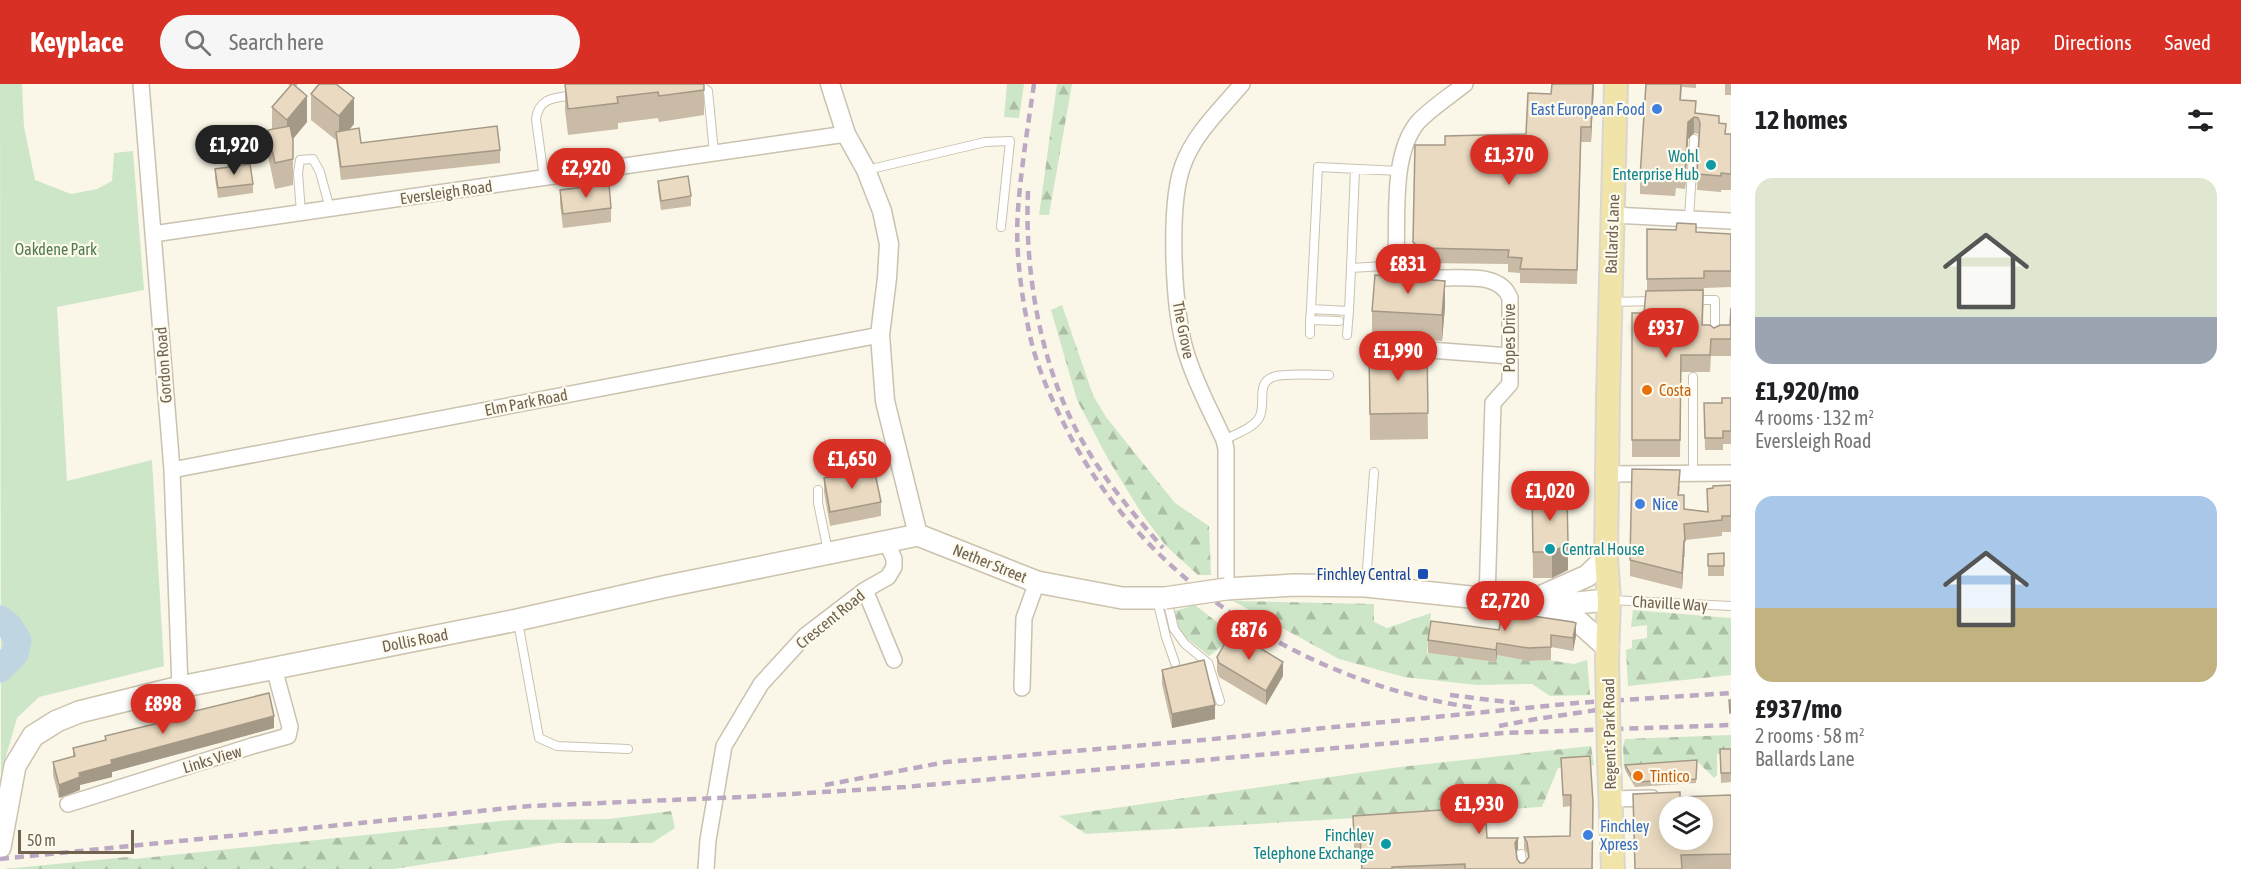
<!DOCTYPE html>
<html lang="en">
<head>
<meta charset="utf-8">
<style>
	:root { --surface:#fff; --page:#f6f6f6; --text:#202124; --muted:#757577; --accent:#d93025 }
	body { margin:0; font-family:"Asap Condensed",sans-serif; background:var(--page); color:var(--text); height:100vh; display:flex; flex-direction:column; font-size:22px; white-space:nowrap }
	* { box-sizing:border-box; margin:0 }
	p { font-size:20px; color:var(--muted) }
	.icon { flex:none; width:33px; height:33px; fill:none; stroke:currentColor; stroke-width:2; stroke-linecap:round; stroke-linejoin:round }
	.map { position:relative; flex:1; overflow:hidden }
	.sheet { display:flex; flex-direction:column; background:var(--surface); width:510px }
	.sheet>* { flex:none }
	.tools { position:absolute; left:1659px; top:712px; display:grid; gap:12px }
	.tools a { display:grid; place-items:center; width:54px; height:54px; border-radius:50%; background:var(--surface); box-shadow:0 3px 15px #0003; font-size:30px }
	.scale { position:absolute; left:18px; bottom:15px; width:116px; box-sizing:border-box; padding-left:6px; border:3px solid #71624f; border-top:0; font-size:16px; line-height:21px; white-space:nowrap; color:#71624f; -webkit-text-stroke:4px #fdfaee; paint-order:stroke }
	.price { position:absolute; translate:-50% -51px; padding:0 14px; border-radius:21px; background:var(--accent); color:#fff; font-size:20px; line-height:39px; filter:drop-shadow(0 2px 3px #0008) }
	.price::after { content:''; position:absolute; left:50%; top:36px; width:18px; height:14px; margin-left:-9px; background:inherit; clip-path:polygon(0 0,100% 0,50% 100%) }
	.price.current { background:#222; color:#fff }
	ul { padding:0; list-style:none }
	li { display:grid; align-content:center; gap:12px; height:318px; padding:0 24px }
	li span { display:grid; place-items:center; height:186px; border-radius:18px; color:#555 }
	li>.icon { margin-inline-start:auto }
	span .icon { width:108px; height:108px; fill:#fffc; stroke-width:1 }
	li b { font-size:26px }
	h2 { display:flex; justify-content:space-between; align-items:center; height:72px; padding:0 24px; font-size:26px }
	header { display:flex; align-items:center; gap:36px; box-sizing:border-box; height:84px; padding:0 30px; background:var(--accent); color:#fff }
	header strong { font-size:28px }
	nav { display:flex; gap:33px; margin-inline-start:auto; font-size:21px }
	.search { width:420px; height:54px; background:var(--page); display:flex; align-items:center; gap:15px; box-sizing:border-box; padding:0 21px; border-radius:33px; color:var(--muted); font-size:22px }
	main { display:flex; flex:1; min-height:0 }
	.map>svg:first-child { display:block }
</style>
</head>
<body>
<header>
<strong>Keyplace</strong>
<div class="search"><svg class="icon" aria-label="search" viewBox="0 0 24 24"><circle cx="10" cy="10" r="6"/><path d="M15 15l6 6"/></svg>Search here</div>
<nav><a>Map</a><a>Directions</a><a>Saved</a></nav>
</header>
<main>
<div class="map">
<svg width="1731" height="785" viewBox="0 0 1731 785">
	<defs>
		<pattern id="forest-firs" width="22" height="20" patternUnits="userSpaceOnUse" patternTransform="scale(1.5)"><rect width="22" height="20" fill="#cee6c8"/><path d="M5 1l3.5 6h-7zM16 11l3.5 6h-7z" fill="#acbea5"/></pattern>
	</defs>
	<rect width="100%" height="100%" fill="#faf7e8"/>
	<path fill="url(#forest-firs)" d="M1007 0H1024L1019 34 1004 33Z
		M1057 0H1072L1049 131H1039Z
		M1062 221 1093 311 1106 333 1175 419 1209 442 1211 491H1198L1166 462 1142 430 1108 375 1077 316 1051 226Z
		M1233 517 1374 520V538L1387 544 1431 529 1427 569 1496 578 1497 571 1528 577 1548 576 1574 580 1587 576 1590 611 1550 612 1532 600 1477 601 1404 593 1339 575Z
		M1195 521 1218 539 1229 557 1209 572 1184 552 1176 542 1174 527Z
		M1633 526 1731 534V591L1628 602 1626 566 1632 564V556L1647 554V541L1631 543Z
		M1731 651V669L1717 670V691L1714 694 1697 677 1624 685 1623 661 1625 655Z
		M1591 662 1594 681 1558 684 1542 723 1086 750 1059 732 1400 683Z
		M671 727 675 744 652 759H558L394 785H4L128 773 134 775 510 736 609 735Z"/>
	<path fill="#cee6c8" d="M0 0H22L24 43 35 96 71 110 97 105 112 97 114 69 133 67 144 206 57 223 67 397 152 376 164 582 39 613 17 634 1 690Z"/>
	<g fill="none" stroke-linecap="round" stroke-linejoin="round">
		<path stroke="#bfd5e1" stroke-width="27" d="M0 535 9 542 18 556 15 570 0 585"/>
		<g stroke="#cbc1af" stroke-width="10">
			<path id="service" d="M699 0 708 7 714 69
				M867 86 985 58 1010 57 1001 143
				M1399 87 1318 83 1311 225 1349 227 1351 184 1400 181
				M544 94 536 35C539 13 555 14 574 11
				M301 129 298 89 300 76 313 75 320 88 330 125
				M1689 134 1694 55
				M1351 184 1355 85
				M1696 216H1715V253
				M1612 218 1654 217
				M1311 225 1310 236 1339 237
				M1310 250V236
				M1347 251 1349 227
				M1693 293V389
				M1224 356C1235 350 1252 345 1259 334 1267 321 1255 299 1273 293 1284 289 1316 291 1329 291
				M818 406V419L828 467
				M1366 500 1374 388
				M1167 515 1174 545 1185 560 1208 579 1220 617
				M1157 516 1166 553 1175 579
				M1611 516 1731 522
				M518 538 539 654 557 662 628 665
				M1521 770 1523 785"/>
		</g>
		<g stroke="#cbc1af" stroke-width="18">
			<path id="minor" d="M141 0 172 386 180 603
				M1465 0C1450 12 1431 24 1418 38 1391 70 1398 132 1396 173 1412 216 1494 172 1510 214V300L1493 319 1487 515
				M1613 131 1731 137
				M153 150 846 50
				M1375 262 1510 272
				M172 386 880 251
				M1607 390 1731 389
				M1226 505V365L1224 356C1211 327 1195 299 1186 268 1173 227 1168 121 1183 81 1194 50 1221 25 1242 0
				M865 506 894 576
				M1022 604 1024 534 1037 498
				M1611 715 1652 714
				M68 720 252 662 288 652 290 643 274 584
				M706 785 708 756 724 662 761 600 805 552 865 506 888 493 894 483V475L886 456"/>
		</g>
		<g stroke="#cbc1af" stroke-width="21">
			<path id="tertiary" d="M830 0 846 50 866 86 882 127 889 160 887 194 880 251 885 317 918 451"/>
		</g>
		<g stroke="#cdc2ad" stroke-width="24">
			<path id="secondary" d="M1226 505 1294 501 1366 502 1527 519H1575L1609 516
				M1533 516 1587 492 1606 474
				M1541 525 1580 539 1608 564
				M0 763 15 682 33 652 57 637 79 628 180 603 517 536 663 503 918 451 1037 498 1122 514H1165"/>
		</g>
		<g stroke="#dad6d1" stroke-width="26">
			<path id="primary" d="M1607 575 1609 516 1606 474 1608 314 1616 0
				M1609 675 1613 785"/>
		</g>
		<use href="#service" stroke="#fff" stroke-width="8"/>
		<use href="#minor" stroke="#fff" stroke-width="15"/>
		<use href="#tertiary" stroke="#fff" stroke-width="18"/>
		<use href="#secondary" stroke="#fff" stroke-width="21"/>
		<use href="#primary" stroke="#f0e4a9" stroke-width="22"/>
		<path stroke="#bca8c2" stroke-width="4.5" stroke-dasharray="9 6" stroke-linecap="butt" d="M1034 0C1028 42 1021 84 1018 126 1015 165 1021 209 1029 247 1036 283 1052 316 1068 348 1148 501 1308 600 1476 624
			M1028 107C1024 195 1043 295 1090 370 1111 404 1137 434 1163 464
			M1450 611 1515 619
			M1499 642 1536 635 1597 626
			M825 701 946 678 1203 656 1576 619 1731 609
			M0 775 530 722 742 713 905 703 1503 649 1731 641"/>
		<g stroke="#cdc2ad" stroke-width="24" stroke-linecap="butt">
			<path id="secondary-bridge" d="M1165 514 1226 505"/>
		</g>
		<g stroke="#dad6d1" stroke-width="26" stroke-linecap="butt">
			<path id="primary-bridge" d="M1607 575 1609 675"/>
		</g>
		<use href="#secondary-bridge" stroke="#fff" stroke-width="21"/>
		<use href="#primary-bridge" stroke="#f0e4a9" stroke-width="22"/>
	</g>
	<path fill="#c9bba6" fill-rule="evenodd" d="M288 0H298L296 2 307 38 293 55V101L275 105 268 72V46H272V23L290 2Z
		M565 0 704 6V31L659 38 658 34 618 39V45L568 51 565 26Z
		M1594 0 1591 58H1581L1577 200 1520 199V189L1508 188V180L1420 179 1413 172V158L1445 61 1526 50 1551 10Z
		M1644 0H1696V4L1682 3 1681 16 1696 29 1719 39 1726 50H1731V106H1721V108L1697 106 1699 53 1698 50 1694 49 1688 55 1685 105 1676 104 1675 112 1640 110V93L1646 1Z
		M1725 0H1731V11H1725Z
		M311 10 354 40 349 46 361 59 500 66V79L341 96 336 56 311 36Z
		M215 85 253 100V109L218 114 215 94Z
		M658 97 691 112V122L661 126 658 106Z
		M560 106 611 124V138L563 144 560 120Z
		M1647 145 1731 150V203L1704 204 1703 241 1714 244 1730 241 1731 224V272H1711L1710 288H1681L1680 373H1632V229H1644L1647 207Z
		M1445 223 1442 257 1372 253V227Z
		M1369 267H1427L1428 355 1370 356Z
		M1731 314V360H1723V366H1705L1704 319H1722Z
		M824 394 881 418V432L830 442 824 408Z
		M1731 401V448H1722V452L1685 456V473H1684L1682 505 1630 492V476L1680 402 1679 411 1684 425 1707 427V405Z
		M1532 410 1568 486 1552 494H1533Z
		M1724 469V492H1708V470Z
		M1533 532 1576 552 1573 567 1551 563V576L1528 577 1497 571 1496 578 1428 569V556L1499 546Z
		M1217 573 1283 592 1266 621 1219 593 1217 587Z
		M1162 586 1215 635 1172 644 1162 600Z
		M170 633 274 644 112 688V693L80 701V706L59 714 53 691V678L73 673V664L105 656V652L170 636Z
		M1720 665H1731V698L1721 699Z
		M1561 674 1593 785H1361L1360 764 1354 765 1353 732 1487 754 1518 765 1516 768 1517 775 1520 779H1524L1528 775 1527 769 1524 765V753L1570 752 1571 722 1563 723Z
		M1697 676 1696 699 1635 703 1625 686V681Z
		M1633 710 1680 713 1731 711V785H1635ZM1702 723V756H1670Z"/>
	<path fill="#a49987" d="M1593 0H1594L1591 58V43Z
		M307 12V38L287 62V36Z
		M354 14V40L339 58V32Z
		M1694 33V49L1688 55 1685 105V89L1688 38Z
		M1445 197V223L1442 257V231Z
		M1684 457V473L1682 505V489Z
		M1568 460V486L1552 494V468Z
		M1576 539V552L1573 567V554Z
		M1497 559V571L1496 578V566Z
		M1283 578V592L1266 621V607Z
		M1215 621V635L1172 644V630Z
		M274 632V644L112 688V693L80 701V706L59 714V701L79 689 111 676Z
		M1518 754V765L1515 770V759Z"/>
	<path fill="#eadac1" stroke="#a49987" stroke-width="1.5" fill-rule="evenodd" d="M292 0H293L307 12 287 36 272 23Z
		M319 0H336L354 14 339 32 311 10Z
		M565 0H704V6L659 12 658 8 617 13 618 19 568 25Z
		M1552 0H1593L1591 43H1581L1577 186 1520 185 1522 174 1508 173 1509 166 1420 164 1413 158 1415 61H1445V52L1526 50 1528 9 1551 10Z
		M1646 0H1681L1680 16 1696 17 1695 29 1719 32V39L1726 40 1725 50H1731V90L1721 89V92L1697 90 1700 39 1698 34 1694 33 1688 38 1685 89 1676 88 1675 96 1640 93Z
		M290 42 293 56V75L275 79 268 46Z
		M497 42 500 66 341 83 336 48 359 44 361 59Z
		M250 80 253 100 218 104 215 85Z
		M688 92 691 112 661 117 658 97Z
		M609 100 611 124 563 130 560 106Z
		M1677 139 1696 140V148L1731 150V187H1704V194L1647 195V145L1676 146Z
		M1375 191 1445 197 1442 231 1372 227Z
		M1703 206 1702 241H1710L1714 244 1720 241H1730L1731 224V255H1711L1710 271H1681L1680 356H1632V229H1644L1646 207Z
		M1369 267H1427L1428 329 1370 330Z
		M1722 314H1731V347H1723V354H1705L1704 319H1722Z
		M874 384 881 418 830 428 824 394Z
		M1632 385 1680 386 1678 411H1684V425L1708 428 1707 405 1713 404V402L1731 401V432H1722V436L1684 440 1685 457H1684L1682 489 1630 476Z
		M1532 410H1567L1568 460 1552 468H1533Z
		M1724 469V482H1708V470Z
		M1503 524 1533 528V532L1573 538 1576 539 1573 554 1551 551V563L1528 564 1497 559 1496 566 1428 556 1431 537 1499 546Z
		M1232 547 1283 578 1266 607 1219 579 1217 573Z
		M1204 576 1215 621 1172 630 1162 586Z
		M269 609 274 632 111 676 112 680 79 689 80 693 59 701 53 678 75 672 73 664 106 656 105 652 171 636 170 633Z
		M1729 616H1731V629H1730Z
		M1720 665H1731V689H1721Z
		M1590 672 1593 718 1592 785H1465V780L1392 783V785H1362L1360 753H1354L1353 732 1485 723 1487 754H1518L1515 759 1517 775 1520 779H1524L1529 773 1527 758 1524 753 1570 752 1571 711H1563L1561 674Z
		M1697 676 1696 695 1635 698 1625 681Z
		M1680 708V713L1731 711V770L1681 771 1682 785H1635L1633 710ZM1670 723H1702V756H1670Z"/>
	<g fill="#3f7fe0" stroke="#fdfaee" stroke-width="2">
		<circle cx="1657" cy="25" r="6"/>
		<circle cx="1640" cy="420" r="6"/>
		<circle cx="1588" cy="751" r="6"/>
	</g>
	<g fill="#0f9aa8" stroke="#fdfaee" stroke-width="2">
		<circle cx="1711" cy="81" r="6"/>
		<circle cx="1550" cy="465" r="6"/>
		<circle cx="1386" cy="760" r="6"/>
	</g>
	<g fill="#e8710a" stroke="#fdfaee" stroke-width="2">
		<circle cx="1647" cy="306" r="6"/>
		<circle cx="1638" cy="692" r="6"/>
	</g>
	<rect fill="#1a4fb4" stroke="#fdfaee" stroke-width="2" x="1417" y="484" width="12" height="12" rx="3"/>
	<g text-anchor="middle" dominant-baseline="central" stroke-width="4.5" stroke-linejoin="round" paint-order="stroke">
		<g font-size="16" fill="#366cbe" stroke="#fdfaee" text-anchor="start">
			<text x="1645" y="25" text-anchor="end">East European Food</text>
			<text x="1652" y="420">Nice</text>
			<text x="1600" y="742">Finchley<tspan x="1600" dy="18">Xpress</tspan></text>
		</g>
		<g font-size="16" fill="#0d838f" stroke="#fdfaee" text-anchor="end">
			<text x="1699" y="72">Wohl<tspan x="1699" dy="18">Enterprise Hub</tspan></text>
			<text x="1562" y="465" text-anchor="start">Central House</text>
			<text x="1374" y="751">Finchley<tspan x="1374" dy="18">Telephone Exchange</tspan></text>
		</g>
		<g font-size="16" fill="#71624f" stroke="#fdfaee">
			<text transform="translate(446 108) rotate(-8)">Eversleigh Road</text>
			<text transform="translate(1612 150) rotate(-88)">Ballards Lane</text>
			<text transform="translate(1184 246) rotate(79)">The Grove</text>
			<text transform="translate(1509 254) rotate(-90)">Popes Drive</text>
			<text transform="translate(163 281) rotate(-94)">Gordon Road</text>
			<text transform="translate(526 318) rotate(-11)">Elm Park Road</text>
			<text transform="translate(990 479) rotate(22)">Nether Street</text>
			<text transform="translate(1670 519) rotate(3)">Chaville Way</text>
			<text transform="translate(830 535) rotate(-39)">Crescent Road</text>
			<text transform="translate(415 556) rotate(-11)">Dollis Road</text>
			<text transform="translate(1609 650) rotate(-91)">Regent's Park Road</text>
			<text transform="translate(212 675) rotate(-17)">Links View</text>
		</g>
		<g font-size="16" fill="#507a4c" stroke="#fdfaee">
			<text x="56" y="165">Oakdene Park</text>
		</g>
		<g font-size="16" fill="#c56008" stroke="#fdfaee" text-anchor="start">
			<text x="1659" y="306">Costa</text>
			<text x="1650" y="692">Tintico</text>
		</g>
		<g font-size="16" fill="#164399" stroke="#fdfaee" text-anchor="end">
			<text x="1411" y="490">Finchley Central</text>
		</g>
	</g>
</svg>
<div class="tools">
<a><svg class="icon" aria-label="layers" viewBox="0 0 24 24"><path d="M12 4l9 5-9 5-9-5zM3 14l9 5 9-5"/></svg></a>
</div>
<div class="scale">50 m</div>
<b class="price current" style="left:234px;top:92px">£1,920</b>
<b class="price" style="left:1509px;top:102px">£1,370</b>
<b class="price" style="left:586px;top:115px">£2,920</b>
<b class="price" style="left:1408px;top:211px">£831</b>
<b class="price" style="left:1666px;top:275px">£937</b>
<b class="price" style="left:1398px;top:298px">£1,990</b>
<b class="price" style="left:852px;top:406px">£1,650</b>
<b class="price" style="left:1550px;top:438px">£1,020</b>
<b class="price" style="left:1505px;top:548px">£2,720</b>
<b class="price" style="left:1249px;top:577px">£876</b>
<b class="price" style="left:163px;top:651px">£898</b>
<b class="price" style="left:1479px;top:751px">£1,930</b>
</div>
<section class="sheet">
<h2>12 homes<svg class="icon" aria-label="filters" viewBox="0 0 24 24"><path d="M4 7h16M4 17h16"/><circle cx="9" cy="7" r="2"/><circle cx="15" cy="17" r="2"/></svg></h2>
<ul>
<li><span style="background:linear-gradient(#dfe7d0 75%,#9aa5b1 0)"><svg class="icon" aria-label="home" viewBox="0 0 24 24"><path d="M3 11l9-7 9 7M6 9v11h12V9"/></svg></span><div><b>£1,920/mo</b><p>4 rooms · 132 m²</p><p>Eversleigh Road</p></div></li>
<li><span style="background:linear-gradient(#a9c7e8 60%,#c2b280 0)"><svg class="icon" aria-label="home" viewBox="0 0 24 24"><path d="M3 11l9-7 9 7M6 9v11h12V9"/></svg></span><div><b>£937/mo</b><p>2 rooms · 58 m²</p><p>Ballards Lane</p></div></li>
</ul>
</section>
</main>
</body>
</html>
